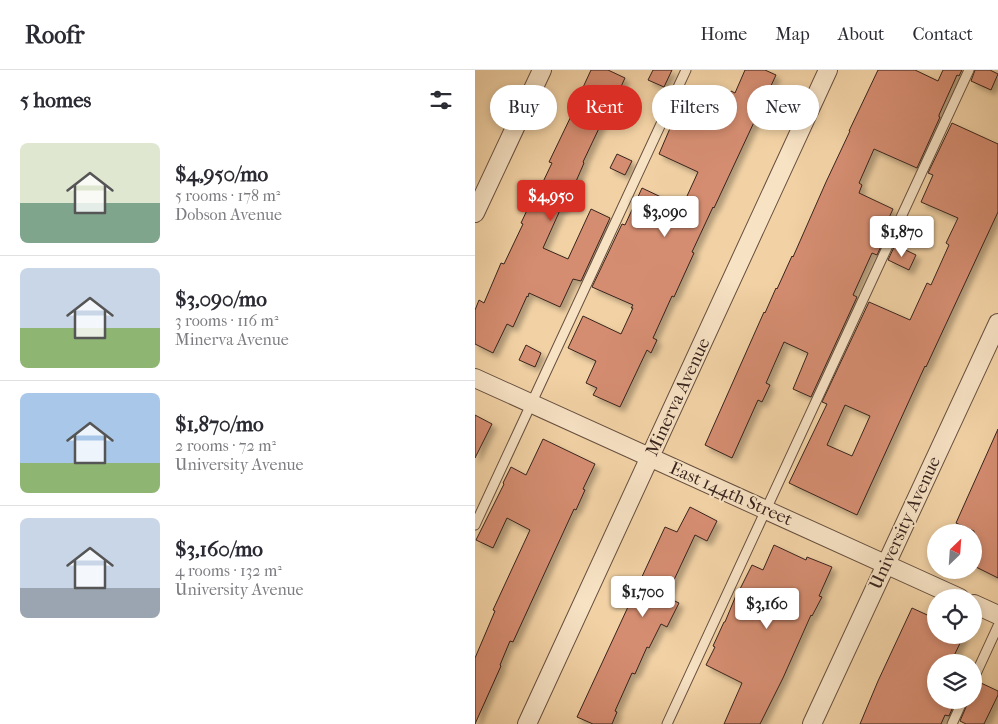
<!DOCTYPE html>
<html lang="en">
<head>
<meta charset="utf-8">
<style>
	:root { --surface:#fff; --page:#f7f7f7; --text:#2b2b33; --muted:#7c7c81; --line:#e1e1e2; --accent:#d93025 }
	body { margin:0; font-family:"IM FELL French Canon",serif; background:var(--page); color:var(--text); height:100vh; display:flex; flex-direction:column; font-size:19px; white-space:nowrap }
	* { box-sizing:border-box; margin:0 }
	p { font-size:16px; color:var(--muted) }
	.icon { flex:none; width:28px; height:28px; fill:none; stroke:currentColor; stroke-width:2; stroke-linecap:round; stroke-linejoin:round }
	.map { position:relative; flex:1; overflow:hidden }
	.drawer { display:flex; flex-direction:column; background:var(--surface); width:475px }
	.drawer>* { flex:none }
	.hud { position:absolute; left:15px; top:15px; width:432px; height:45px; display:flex; gap:10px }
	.needle { width:32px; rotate:25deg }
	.controls { position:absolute; left:452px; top:454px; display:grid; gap:10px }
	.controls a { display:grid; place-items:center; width:55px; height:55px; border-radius:50%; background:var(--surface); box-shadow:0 2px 8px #0003; font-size:25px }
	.price { position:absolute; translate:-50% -42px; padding:0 11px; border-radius:5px; background:#fff; color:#222; font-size:16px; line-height:32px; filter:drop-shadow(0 1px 2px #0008) }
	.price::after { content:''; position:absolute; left:50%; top:30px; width:15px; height:11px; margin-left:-8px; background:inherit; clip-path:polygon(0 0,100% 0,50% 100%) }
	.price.active { background:var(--accent); color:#fff }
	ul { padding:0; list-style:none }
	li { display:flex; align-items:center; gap:15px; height:125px; padding:0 20px }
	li+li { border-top:1px solid var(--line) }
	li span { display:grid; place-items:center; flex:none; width:140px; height:100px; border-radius:8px; color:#555 }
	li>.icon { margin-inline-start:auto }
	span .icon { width:60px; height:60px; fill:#fffc; stroke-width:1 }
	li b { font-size:21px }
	h2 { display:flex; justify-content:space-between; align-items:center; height:60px; padding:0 20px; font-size:21px }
	.pill { padding:0 18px; border-radius:22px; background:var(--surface); box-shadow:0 2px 8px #0003; font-size:18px; line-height:45px }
	.pill.active { background:var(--accent); color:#fff }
	header { display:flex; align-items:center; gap:30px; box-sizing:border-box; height:70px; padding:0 25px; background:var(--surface); border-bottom:1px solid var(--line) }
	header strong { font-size:24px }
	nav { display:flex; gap:28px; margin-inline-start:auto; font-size:18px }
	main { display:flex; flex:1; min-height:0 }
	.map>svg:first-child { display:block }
</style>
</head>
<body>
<header>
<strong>Roofr</strong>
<nav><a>Home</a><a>Map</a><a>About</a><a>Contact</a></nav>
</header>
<main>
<section class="drawer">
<h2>5 homes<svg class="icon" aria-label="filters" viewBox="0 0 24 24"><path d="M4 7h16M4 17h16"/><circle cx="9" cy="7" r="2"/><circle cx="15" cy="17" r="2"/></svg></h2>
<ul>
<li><span style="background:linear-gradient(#dfe7d0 60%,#7fa58c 0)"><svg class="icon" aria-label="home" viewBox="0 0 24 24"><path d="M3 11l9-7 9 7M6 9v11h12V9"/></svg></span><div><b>$4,950/mo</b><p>5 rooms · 178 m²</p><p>Dobson Avenue</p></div></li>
<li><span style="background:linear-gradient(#c9d6e8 60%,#8fb573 0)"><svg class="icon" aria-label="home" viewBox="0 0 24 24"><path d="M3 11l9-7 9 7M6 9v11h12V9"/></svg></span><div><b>$3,090/mo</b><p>3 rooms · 116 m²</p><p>Minerva Avenue</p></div></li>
<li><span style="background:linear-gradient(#a9c7e8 70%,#8fb573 0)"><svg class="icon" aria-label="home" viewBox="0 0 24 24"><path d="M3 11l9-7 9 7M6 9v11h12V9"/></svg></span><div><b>$1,870/mo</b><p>2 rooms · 72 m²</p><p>University Avenue</p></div></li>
<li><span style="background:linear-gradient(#c9d6e8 70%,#9aa5b1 0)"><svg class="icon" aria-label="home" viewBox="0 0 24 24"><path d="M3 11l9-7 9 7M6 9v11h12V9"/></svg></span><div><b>$3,160/mo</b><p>4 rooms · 132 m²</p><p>University Avenue</p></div></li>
</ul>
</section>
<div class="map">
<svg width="523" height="654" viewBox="0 0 523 654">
	<defs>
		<filter id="shadow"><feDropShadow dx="4.5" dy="4.5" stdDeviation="2.5" flood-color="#0004"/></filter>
	</defs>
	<rect width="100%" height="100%" fill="#f2d2a5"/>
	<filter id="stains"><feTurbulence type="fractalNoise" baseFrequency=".004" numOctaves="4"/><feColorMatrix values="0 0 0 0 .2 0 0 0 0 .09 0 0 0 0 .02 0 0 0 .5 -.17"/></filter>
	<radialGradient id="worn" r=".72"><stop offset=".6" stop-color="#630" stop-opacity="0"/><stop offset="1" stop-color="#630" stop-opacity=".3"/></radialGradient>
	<path fill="#d58d71" stroke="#38231c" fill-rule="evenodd" filter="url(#shadow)" d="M116 0H133L150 8 129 53 127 52 108 92 109 93 89 139 86 138 68 178 93 189 116 139 135 148 106 211 98 209 85 237 54 223 53 227 52 226 38 257 32 254 18 283 0 274V240L4 230 9 233 26 193 29 194 48 154 46 153 54 136 56 137 77 93 74 92 99 40 98 39Z
		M178 0H197L189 17 173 10Z
		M270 0H290L301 5 239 138 238 137 217 182 219 183 199 227 197 226 178 268 182 270 176 283 172 280 145 337 118 325 122 318 111 313 121 291 93 278 108 246 146 264 158 238H156L158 235 117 217 147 154 150 155 167 118 207 137 223 102 184 84 196 56 193 55 200 40 235 57 240 47 244 48 256 21 260 23Z
		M403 0H440L463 11 468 0H487L484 6 482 5 464 45V47H465L442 98 399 79 384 113 387 115 384 123 418 139 405 167V169L409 170 402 185 397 183 378 225 382 227 336 327 318 319 333 283 309 272 291 313 295 315 287 332 283 330 257 388 230 375 289 242 290 243 301 218 302 219 317 186 318 187 351 112 375 61H374Z
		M500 0H515L523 4 516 20 496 11Z
		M477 53 523 74V142L451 297 450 296 382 445 314 413 352 334 347 332 394 232 435 250 452 213 456 215 474 175 471 173 483 148 446 132 458 105 453 103ZM370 335 395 346 377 386 352 375Z
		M142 84 157 91 150 105 135 98Z
		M420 175 441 185 434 200 413 190Z
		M51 275 66 283 60 297 44 290Z
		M0 345 17 354 0 388Z
		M523 359V508L499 496V461L481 453Z
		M68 369 120 394 108 419 110 420 101 440 99 439 38 572 35 571 25 595 26 596 0 654V588L20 541 18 540 55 460 32 448 18 478 1 470 29 414 28 413 36 397 51 405Z
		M215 437 242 451 232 471 220 465 191 527 204 533 192 557 186 554 174 578 172 577 160 604 157 603 140 641 142 642 137 654H118L102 647 190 457 202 462Z
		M299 475 331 490 332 487 357 497 344 526 347 527 337 546 336 545 308 608 285 654H249L267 613 231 595 240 577 238 576 249 552H250L262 523H263L277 495 288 500Z
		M437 538 461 549V565H489L476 592H461V630H481L474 646 470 645 466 654H385L403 611Z
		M506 613 523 621V625L509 654H491L485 651 494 630H499Z"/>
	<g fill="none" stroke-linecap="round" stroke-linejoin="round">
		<g stroke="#664f3e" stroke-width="11">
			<path id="lane" d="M0 455 211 0
				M499 608 523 556
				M192 654 494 0
				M477 654 488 630"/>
		</g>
		<g stroke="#664f3e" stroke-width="20">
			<path id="street" d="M0 143 67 0
				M0 308 485 528
				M499 534 523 545
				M52 654 353 0
				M337 654 523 253"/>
		</g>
		<use href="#lane" stroke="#f7e2c4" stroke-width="9"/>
		<use href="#street" stroke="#f7e2c4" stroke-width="18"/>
	</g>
	<g text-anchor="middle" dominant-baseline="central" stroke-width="4" stroke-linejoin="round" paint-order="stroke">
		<g font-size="18" fill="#38231c" stroke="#f7e2c4">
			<text transform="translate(203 327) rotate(-65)">Minerva Avenue</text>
			<text transform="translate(256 424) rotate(24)">East 144th Street</text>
			<text transform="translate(430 453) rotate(-65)">University Avenue</text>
		</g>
	</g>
	<rect width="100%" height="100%" filter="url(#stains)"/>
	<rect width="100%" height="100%" fill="url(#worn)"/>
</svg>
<div class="controls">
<a><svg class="needle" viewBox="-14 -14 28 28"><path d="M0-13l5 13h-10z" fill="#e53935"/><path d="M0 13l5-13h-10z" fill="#7c7c81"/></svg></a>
<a><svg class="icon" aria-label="locate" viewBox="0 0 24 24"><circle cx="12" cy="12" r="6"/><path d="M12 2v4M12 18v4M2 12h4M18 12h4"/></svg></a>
<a><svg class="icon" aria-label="layers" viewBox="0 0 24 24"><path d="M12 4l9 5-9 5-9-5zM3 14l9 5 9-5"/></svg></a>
</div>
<b class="price active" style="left:76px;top:152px">$4,950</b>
<b class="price" style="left:190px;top:168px">$3,090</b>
<b class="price" style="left:427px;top:188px">$1,870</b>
<b class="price" style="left:168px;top:548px">$1,700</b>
<b class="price" style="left:292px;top:560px">$3,160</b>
<div class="hud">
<a class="pill">Buy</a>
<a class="pill active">Rent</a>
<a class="pill">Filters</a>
<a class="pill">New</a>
</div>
</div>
</main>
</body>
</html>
